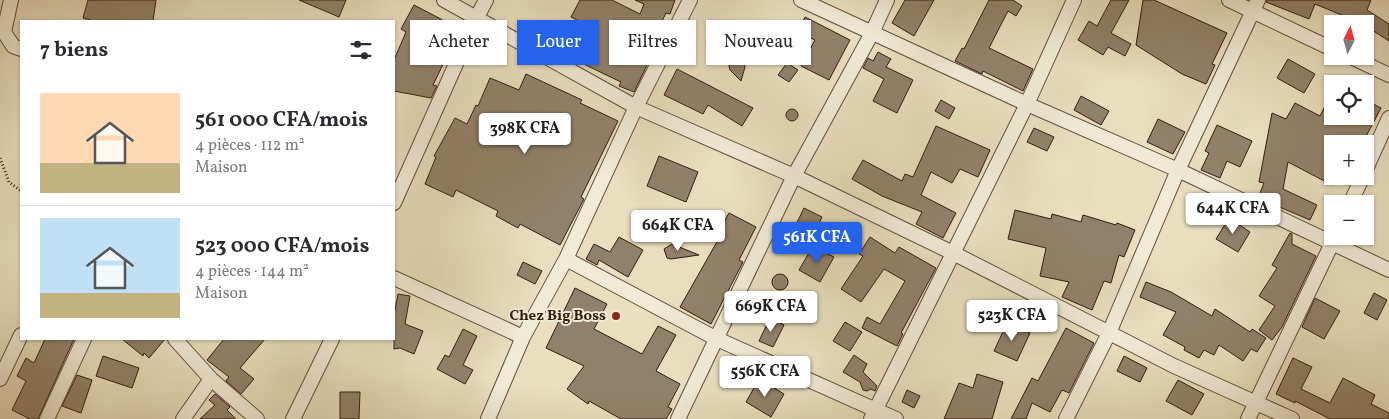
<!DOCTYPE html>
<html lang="fr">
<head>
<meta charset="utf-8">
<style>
	:root { --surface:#fff; --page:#f2f2f3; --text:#2b2b33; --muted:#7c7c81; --line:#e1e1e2; --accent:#2563eb }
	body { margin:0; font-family:Vollkorn,serif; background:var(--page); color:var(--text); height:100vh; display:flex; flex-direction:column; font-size:19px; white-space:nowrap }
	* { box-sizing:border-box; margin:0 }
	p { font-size:16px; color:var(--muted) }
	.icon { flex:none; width:28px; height:28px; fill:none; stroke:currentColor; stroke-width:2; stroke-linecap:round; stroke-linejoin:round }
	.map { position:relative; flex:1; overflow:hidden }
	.side { position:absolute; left:20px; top:20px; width:375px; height:320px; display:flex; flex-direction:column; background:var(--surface); border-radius:0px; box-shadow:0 1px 4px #0004 }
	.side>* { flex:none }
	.top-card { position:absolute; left:410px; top:20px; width:475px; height:45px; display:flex; gap:10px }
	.needle { width:32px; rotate:6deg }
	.fabs { position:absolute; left:1324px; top:15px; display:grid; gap:10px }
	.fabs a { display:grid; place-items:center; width:50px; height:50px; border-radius:0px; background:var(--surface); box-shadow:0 1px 4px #0004; font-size:25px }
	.price { position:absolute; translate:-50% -42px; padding:0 11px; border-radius:5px; background:#fff; color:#222; font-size:16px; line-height:32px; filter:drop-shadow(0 1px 2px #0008) }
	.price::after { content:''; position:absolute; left:50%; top:30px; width:15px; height:11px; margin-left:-8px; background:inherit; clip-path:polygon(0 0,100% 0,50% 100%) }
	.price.selected { background:var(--accent); color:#fff }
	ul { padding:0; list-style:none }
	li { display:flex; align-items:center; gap:15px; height:125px; padding:0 20px }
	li+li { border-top:1px solid var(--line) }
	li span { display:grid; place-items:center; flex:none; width:140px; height:100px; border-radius:0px; color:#555 }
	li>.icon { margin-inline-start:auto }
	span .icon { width:60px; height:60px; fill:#fffc; stroke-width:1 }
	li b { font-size:21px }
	h2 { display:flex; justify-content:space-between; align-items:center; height:60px; padding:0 20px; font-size:21px }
	.pill { padding:0 18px; border-radius:0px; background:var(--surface); box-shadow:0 1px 4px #0004; font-size:18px; line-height:45px }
	.pill.selected { background:var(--accent); color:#fff }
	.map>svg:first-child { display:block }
</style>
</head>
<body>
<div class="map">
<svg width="1389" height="419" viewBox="0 0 1389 419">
	<rect width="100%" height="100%" fill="#e9debe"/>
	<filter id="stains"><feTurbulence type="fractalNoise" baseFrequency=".004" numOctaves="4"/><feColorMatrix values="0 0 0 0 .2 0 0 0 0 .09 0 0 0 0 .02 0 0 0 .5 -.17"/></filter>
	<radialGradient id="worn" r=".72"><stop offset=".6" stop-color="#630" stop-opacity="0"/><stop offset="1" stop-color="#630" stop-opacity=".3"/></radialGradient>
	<path fill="#92816a" stroke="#331c0f" d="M88 0H156L153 21H94L83 18Z
		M299 0H346L339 17Z
		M580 0H612L640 14 644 4 635 0H675L670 14 666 13 644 57 650 59 634 92 619 86 621 82 567 56 583 23 571 17Z
		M905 0H934L914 36 892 23Z
		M989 0H1013L1022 6 1016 16 1008 11 989 48 1033 69 1023 91 983 71 982 74 955 61 962 48 964 49Z
		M1111 0H1129L1111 33 1131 44 1125 56 1108 47 1103 55 1078 40 1089 21 1097 26Z
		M1143 0H1154L1227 33 1212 64 1215 65 1206 84 1182 74 1136 45Z
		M1267 0H1371L1367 10 1389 24V41L1372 30 1373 28 1315 4 1309 19 1266 2Z
		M414 5 460 29 433 85 437 86 431 98 394 91V60L406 32 401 29Z
		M805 17 850 40 829 80 801 66 815 40 798 32Z
		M713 28 743 43 737 56 744 63 745 67 741 81 730 70 729 66 733 54 706 42Z
		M878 52 891 59 886 67 913 80 897 113 873 101 884 79 863 68 868 58 873 61Z
		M1288 59 1315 74 1304 93 1277 78Z
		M787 63 798 70 789 82 778 75Z
		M677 69 753 108 742 126 708 105 703 114 664 95Z
		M526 74 582 100 580 103 618 121 581 197 584 199 583 201 560 245 520 224 518 228 496 216 498 211 456 190 453 197 425 184 436 157 434 156 455 118 467 124 476 105 478 106 490 78 519 90Z
		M1332 92V116H1365V100L1381 108 1362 144H1332V185L1288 162 1283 189 1317 205 1310 220 1258 198 1264 183 1259 182 1272 113 1286 119 1295 103 1320 116Z
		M1081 96 1109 111 1101 125 1074 110Z
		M941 100 955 108 949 119 935 111Z
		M786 115a6 6 0 1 1 12 0a6 6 0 1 1-12 0Z
		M1158 119 1185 132 1173 154 1147 142Z
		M1217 125 1252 141 1240 167 1227 161 1220 178 1201 170 1209 153 1205 151Z
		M936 126 990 150 978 177 960 169 952 183 931 172 921 195 956 213 943 238 916 224 922 212 882 196 852 179 863 160 902 181 905 174 913 177Z
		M1034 128 1054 137 1047 151 1027 142Z
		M659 156 698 172 686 202 647 186Z
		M804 208 822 217 807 248 789 239Z
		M1015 210 1051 219 1052 214 1081 222 1083 215 1116 225 1117 223 1135 230 1124 257 1119 255 1111 283 1104 281 1092 310 1062 297 1069 282 1040 276 1046 248 1008 239Z
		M729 213 756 227 739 260 743 262 711 324 680 307 722 233 719 231Z
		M1229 218 1250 232 1238 252 1216 239Z
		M1290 233 1292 234V244L1316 256 1282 327 1272 340 1259 330 1275 306 1259 296 1277 268 1272 265Z
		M619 237 643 250 628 277 599 260 597 265 586 259 594 244 610 252Z
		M870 237 895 253 899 247 936 268 901 333 903 334 897 346 862 328 867 317 880 324 905 281 884 269 861 302 841 289 863 256 859 254Z
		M672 244 699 255 671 259 667 258 664 249Z
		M813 246 834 257 820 282 799 270Z
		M523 262 542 271 535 284 517 275Z
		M772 282a8 8 0 1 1 16 0a8 8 0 1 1-16 0Z
		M1146 282 1171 292 1212 316 1215 309 1250 332 1252 329 1266 338 1257 352 1251 349 1243 361 1219 345 1214 355 1204 350 1199 358 1184 350 1185 347 1163 335 1176 312 1140 297Z
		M575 288 607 304 594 329 642 354 658 326 676 335 656 371 680 384 668 407 672 409 666 419H621L589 401 588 404 567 389 584 366 546 348Z
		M1374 293 1387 300 1377 320 1364 313Z
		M398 294 410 296 405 324 423 331 414 354 400 348 394 349V315Z
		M1315 298 1340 311 1324 339 1302 327Z
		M770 318 784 325 773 347 759 341Z
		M845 322 862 332 850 351 833 341Z
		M1007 323 1030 333 1017 361 994 351Z
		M1066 328 1094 343 1069 393 1062 390 1050 412 1032 403 1026 419H1011L1032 378 1038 381Z
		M463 329 477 336 463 365 473 370 465 384 437 369 445 355 449 357Z
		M45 339H74L38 419H30L12 410 26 381 17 376 26 358 34 363Z
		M122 339H165L149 358 144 353 143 356Z
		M224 339H265L240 368 254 379 241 394 226 381 229 377 207 360Z
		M854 355 867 364 863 372 877 386 875 391 871 389 867 391 863 390 860 382 843 372Z
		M103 356 139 368 132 388 96 376Z
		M1124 356 1147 368 1140 382 1117 371Z
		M1293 358 1312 367 1301 389 1330 403 1343 378 1375 395 1371 404 1389 413V419H1330L1295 401V403L1276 394Z
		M977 374 1003 382 992 419H944L959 383 973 388Z
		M77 375 92 380 81 413 62 406Z
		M759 379 784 394 771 417 746 402Z
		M1178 380 1204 394 1192 415 1166 401Z
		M907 390 920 396 914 408 902 402Z
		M340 392H360L359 419H340Z
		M215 394 230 407 227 410 236 419H200L215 405 209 400Z"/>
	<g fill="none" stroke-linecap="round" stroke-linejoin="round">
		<g stroke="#604c3b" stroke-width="16">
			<path id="street" d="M11 0 4 32 13 46 21 49
				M444 0 636 107 794 176 953 253 1174 366 1292 419
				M801 0 1027 104 1178 170 1389 270
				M1229 0 1332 49
				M1349 56 1389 75
				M1365 171 1389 118
				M394 203 476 19 486 0
				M1350 204 1363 176
				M566 259 717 339 896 419
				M394 278 523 337
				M175 339 211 379 257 419
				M0 379 21 335
				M47 419 84 339
				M183 419 211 379
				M293 419 332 339
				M488 419 523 337 566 259 636 107 690 0
				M678 419 794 176 872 33 887 0
				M871 419 1027 104 1074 0
				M1066 419 1109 333 1178 170 1258 0
				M1248 419 1335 237"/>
		</g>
		<path stroke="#331c0f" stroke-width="3" stroke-dasharray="1 2.5" stroke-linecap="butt" d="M0 158 9 182 21 191"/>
		<use href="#street" stroke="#f1ead5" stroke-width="14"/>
	</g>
	<circle fill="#8f2418" stroke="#f1ead5" stroke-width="2" cx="616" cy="316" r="5"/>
	<g text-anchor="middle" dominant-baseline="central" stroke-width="4" stroke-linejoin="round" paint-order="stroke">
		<g font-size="15" font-weight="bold" fill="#331c0f" stroke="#f1ead5" text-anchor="end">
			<text x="606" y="316">Chez Big Boss</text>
		</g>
	</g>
	<rect width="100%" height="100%" filter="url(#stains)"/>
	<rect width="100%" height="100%" fill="url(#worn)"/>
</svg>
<div class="fabs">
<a><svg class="needle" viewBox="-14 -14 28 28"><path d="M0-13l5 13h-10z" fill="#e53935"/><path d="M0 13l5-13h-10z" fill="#7c7c81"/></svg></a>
<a><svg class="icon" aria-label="locate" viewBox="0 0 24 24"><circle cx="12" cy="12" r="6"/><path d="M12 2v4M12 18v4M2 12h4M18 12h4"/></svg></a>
<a>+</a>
<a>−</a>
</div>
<b class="price" style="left:525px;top:155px">398K CFA</b>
<b class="price" style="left:1233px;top:235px">644K CFA</b>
<b class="price" style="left:678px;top:252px">664K CFA</b>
<b class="price selected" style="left:817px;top:264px">561K CFA</b>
<b class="price" style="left:771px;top:333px">669K CFA</b>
<b class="price" style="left:1012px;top:342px">523K CFA</b>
<b class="price" style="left:765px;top:398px">556K CFA</b>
<div class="top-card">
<a class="pill">Acheter</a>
<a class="pill selected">Louer</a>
<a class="pill">Filtres</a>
<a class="pill">Nouveau</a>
</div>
<section class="side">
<h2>7 biens<svg class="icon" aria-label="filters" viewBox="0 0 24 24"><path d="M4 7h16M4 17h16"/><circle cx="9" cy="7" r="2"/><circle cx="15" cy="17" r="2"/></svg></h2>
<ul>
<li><span style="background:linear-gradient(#ffd9b3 70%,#c2b280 0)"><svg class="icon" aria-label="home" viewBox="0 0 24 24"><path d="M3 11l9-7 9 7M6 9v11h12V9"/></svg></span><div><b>561 000 CFA/mois</b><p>4 pièces · 112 m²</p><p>Maison</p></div></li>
<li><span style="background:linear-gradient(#bfe0f5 75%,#c2b280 0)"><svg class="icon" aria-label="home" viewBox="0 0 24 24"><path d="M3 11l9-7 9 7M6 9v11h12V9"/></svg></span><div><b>523 000 CFA/mois</b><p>4 pièces · 144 m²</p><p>Maison</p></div></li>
</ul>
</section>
</div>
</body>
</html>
